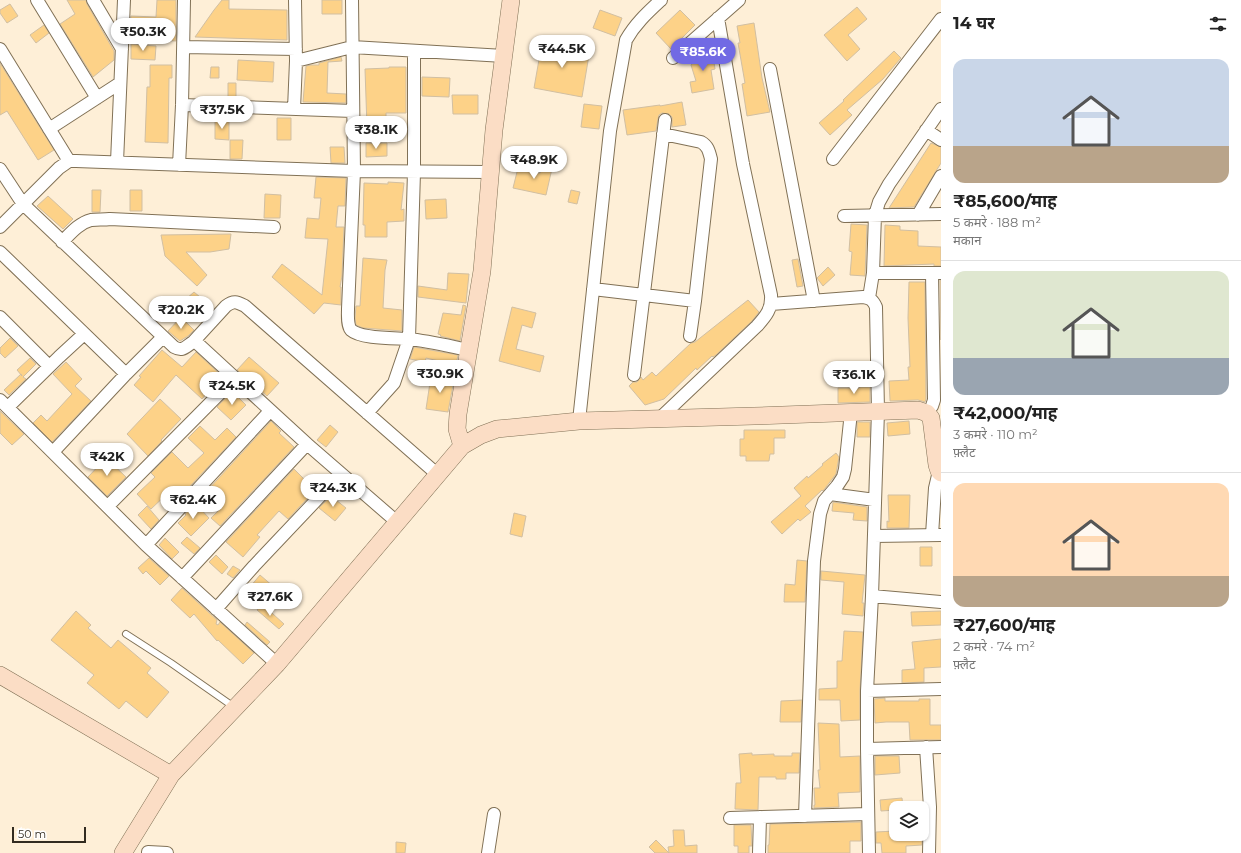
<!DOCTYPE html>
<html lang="hi">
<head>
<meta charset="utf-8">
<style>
	:root { --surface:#fff; --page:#f2f2f2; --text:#222; --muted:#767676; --line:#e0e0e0; --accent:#716ae4 }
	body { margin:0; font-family:Montserrat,"Noto Sans Devanagari",sans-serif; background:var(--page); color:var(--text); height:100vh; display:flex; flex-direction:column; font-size:15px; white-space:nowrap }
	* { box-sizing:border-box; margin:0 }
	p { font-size:13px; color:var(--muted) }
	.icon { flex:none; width:22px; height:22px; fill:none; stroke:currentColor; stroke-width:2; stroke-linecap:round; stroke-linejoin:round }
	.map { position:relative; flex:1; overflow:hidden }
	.drawer { display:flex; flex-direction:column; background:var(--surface); width:300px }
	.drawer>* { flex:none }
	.tools { position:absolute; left:889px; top:801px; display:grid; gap:8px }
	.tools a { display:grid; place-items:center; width:40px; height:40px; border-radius:8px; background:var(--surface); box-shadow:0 1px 3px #0004; font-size:20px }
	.scale { position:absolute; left:12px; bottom:10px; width:74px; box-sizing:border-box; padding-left:4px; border:2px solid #322b20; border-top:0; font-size:11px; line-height:14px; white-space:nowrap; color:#322b20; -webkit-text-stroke:3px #fff; paint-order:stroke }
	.price { position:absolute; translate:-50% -34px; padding:0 9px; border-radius:14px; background:#fff; color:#222; font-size:13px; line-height:26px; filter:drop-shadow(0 1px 2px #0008) }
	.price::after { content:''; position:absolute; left:50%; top:24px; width:12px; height:9px; margin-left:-6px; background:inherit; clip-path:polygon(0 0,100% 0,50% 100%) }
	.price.selected { background:var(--accent); color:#fff }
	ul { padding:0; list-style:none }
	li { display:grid; align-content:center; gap:8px; height:212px; padding:0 12px }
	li+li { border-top:1px solid var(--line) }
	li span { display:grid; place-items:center; height:124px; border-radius:12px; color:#555 }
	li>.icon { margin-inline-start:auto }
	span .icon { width:72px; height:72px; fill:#fffc; stroke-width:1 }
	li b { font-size:17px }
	h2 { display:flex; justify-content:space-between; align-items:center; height:48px; padding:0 12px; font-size:17px }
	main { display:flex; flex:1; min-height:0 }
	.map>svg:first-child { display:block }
</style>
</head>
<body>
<main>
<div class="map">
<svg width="941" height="853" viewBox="0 0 941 853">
	<rect width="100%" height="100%" fill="#feefd7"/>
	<path fill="#fdd288" stroke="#d1bfa2" d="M67 0H86L87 4 114 51V60L93 77 60 24 75 14Z
		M157 0H176V41L155 40 156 30 130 29 131 16 156 17Z
		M222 0H229V9L287 10V40L195 37 214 10Z
		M322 0H342V14H322Z
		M10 4 18 16 7 23 0 13V10Z
		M857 7 867 19 848 35 860 49 847 61 824 35Z
		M600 10 622 18 615 36 593 28Z
		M680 10 695 25 671 49 656 33Z
		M754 23 762 78 770 112 747 116 742 84 745 83 738 43H740L737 26Z
		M44 25 49 33 36 43 30 35Z
		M536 43 578 50V47L590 49 582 97 534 88 540 54 535 53Z
		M711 43 715 69 711 70 714 89 692 93 690 82 696 81 691 65Z
		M131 44 156 46 155 60 131 59Z
		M894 51 901 58 883 79 847 110 852 115 830 135 819 123 844 101 843 100Z
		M341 57 342 61 328 62 327 93 346 94V103L303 102 306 66 311 65H319V63Z
		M238 60 274 62 273 82 237 80Z
		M0 63 54 150 38 160 7 111 0 115Z
		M150 65H172V78H169L168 143 145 142 147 87H150Z
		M211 67H219V78H210Z
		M389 67H406V113H386V127H367L365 69 389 68Z
		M422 77 450 78 449 97 422 96Z
		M228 83H236V99H228Z
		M452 95H478V114H453Z
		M682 102 686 125 672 127V117L669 114 662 113 659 115 658 119 656 131 627 135 623 110 660 105V106Z
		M584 104 602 106 599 129 581 127Z
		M277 118H291V140H277Z
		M215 121H229V140L215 139Z
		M230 140H243L242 159H230Z
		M366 143H387V156L366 157Z
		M931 143 941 147V163L914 207 889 208Z
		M330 147H344L345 163H331Z
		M543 162 553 164 546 195 513 188 518 168 540 173Z
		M316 177 346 178 345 206H338L336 227H344L342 276 340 287H341V305L324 303 314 314 272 277 282 264 322 295 328 239 305 238 307 218 319 219 321 198H314Z
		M388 182 404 183 401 210 404 209V221L387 222V237H365V225H363L364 183 388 184Z
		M92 190H101L100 212H92Z
		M130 190H142V211H130Z
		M571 190 580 192 577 204 568 202Z
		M265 194 281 195 280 218H264Z
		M48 196 73 219 63 229 37 206Z
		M446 199 447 218 426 219 425 200Z
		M851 224 867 225 865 276 850 275 852 252 849 251Z
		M885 225 900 226V230L918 231V246L941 247V266H934V264L884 266Z
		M231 234 229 249 210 252H186L207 275 197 286 165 256 161 235Z
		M363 258 387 260 385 270 383 308 402 310V331L363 328 356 325 355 318 356 306H360Z
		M798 259 803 286 797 287 792 260Z
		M828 267 835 275 823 286 817 278Z
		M448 273 469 274 466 303 418 297V286L447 290Z
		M940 280H941V340Z
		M909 282H925L926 399 925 402 918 400 890 401V400L889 381 909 380 908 367H910L908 318Z
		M194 292 200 297 182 313 177 307Z
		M748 300 759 312 752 321 716 355 713 357 712 356 697 370 696 368 664 399 645 405 629 386 633 382H637L641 377 643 380 652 372 656 376 691 343 695 342Z
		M463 305 466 306 460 341 440 336 441 335 438 334 443 313 461 315Z
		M512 307 536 313 532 328 522 325 516 349 544 356 540 372 499 361Z
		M181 317 194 330 188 336 180 341 168 331Z
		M10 338 18 346 5 358 0 353V348Z
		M414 347 458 355 456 365 426 358 425 362 410 359Z
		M162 350 182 367 196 352 224 378 217 386 215 384 202 399 176 375 153 402 134 385 141 377 139 376Z
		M249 357 279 383 267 396 237 370Z
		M30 358 36 364 23 377 26 379 9 395 4 390 21 374 22 376 17 370Z
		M66 362 82 379 75 386 91 401 52 442 33 423 41 415 47 421 72 394 53 374Z
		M431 376 454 380 448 412 426 409Z
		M859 387H870V402L838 403V388H859Z
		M232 391 246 405 231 420 217 407Z
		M160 399 181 419 161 440 162 441 148 456 127 434Z
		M0 411 24 434 12 445 0 433Z
		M271 421 281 431 279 433 294 447 220 526 211 518 222 507 206 492Z
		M909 421 910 434 888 436 887 423Z
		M857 422H870V437H857Z
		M330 425 338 432 326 447 317 440Z
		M200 426 215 440 227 428 236 437 178 499 170 491 151 509 137 494 155 477 151 473 172 452 188 468 204 453 188 438Z
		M744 430H785V438H774V454H770L769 461H746V456H740V439H744Z
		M836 453 839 457 836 474 823 491 822 490 805 506 811 512 800 521 798 519 782 534 771 522 801 496 794 488 807 476 808 478 823 465 822 464Z
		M106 458 126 477 107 496 88 477Z
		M294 469 306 481 312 476 321 484 288 519 279 511 257 535 260 537 243 557 226 542Z
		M888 495H910L909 528H887V521L889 522Z
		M331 496 346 508 335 521 319 508Z
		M833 502 867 507V521L853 520 854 513 832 511Z
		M195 503 209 518 191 536 178 523 186 515 185 514Z
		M147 506 159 520 151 529 138 515Z
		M514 513 526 516 522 537 510 534Z
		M187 537 200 548 194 554 181 543Z
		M165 538 179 552 172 559 159 545Z
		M920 547H932V566H920Z
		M216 555 228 567 222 574 209 562Z
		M149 558 169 576 160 585 146 571 143 574 138 568Z
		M797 560 807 561 805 602H784L785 584 795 585Z
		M233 566 240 570 233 578 227 574Z
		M821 571 865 575 862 603H864L863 616 842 614 844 582 821 580Z
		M260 575 274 587 264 599 250 587Z
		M182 588 217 620 216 624 218 625 220 622 254 653 243 664 218 640 217 641 194 614 190 618 171 600Z
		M262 604 284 624 279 629 257 610Z
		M76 611 91 625 88 628 111 648 118 640 151 668 147 673 169 692 147 718 126 701 119 709 87 683 94 675 51 640Z
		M941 611V625L912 626 911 612Z
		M247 622 270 642 267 645 245 625Z
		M844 631 863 632 860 691V720L841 721 840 700H819V689L837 688V661H842Z
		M941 639V667L924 668V682L902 683V670L915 669 912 642Z
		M885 698V701H919V699H930V725H941V740H910L909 722H886L875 723 874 699Z
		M802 700 801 722H780L781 701Z
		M818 723 839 724 840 757 860 756V792L838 793 839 807 814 808V805H815L814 788H820L818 770H820Z
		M752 753V755L774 754V756H792V753H800L799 773H786V779H776V777H759L758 810 735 809 736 783H741L739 754Z
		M875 756H899L900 773 875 775Z
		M902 798 903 808H896V810L881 811 880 800Z
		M861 822V841H850V853H768V845H769L770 824Z
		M734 825H751L752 846H749V853H738V846H734Z
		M673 830H684L685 846 697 845V853H655L649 847 656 840 669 853 668 847 674 846Z
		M895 831V834H922V845L906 846V853H882L881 843H876V832Z
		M396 842 406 843 405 853H396Z"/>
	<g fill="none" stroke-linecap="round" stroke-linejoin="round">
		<g stroke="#817156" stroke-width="8">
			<path id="lane" d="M126 634 171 663 234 707"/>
		</g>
		<g stroke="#817156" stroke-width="14">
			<path id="street" d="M37 0 97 98
				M93 0 122 49
				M352 0 354 171 348 309C348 315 347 325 351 330 361 339 395 338 408 339 429 341 449 346 469 350
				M183 47 296 49
				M0 49 69 161
				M673 58 739 0
				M296 61 352 47 504 56
				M770 69 814 301
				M182 105 353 111
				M294 109 296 61 295 0
				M49 129 120 83
				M926 130 941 140
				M663 134 701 142C708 146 709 151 711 159L695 301 690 336
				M833 159 941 19
				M117 162 124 0
				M179 165 182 105 184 0
				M0 169 23 204 174 347C183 352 185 347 193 342L197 343 307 444 397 522
				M918 215 941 176
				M844 216 941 214
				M0 227 59 168 69 161H76L354 171 490 172
				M62 242C70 234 79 223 91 220 97 219 104 220 110 219L274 227
				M0 252 126 374
				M873 273H941
				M593 289 695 301
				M869 298 873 273 875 215 879 202 889 184 941 109
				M771 304 863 297C870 298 873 300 876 307L878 411 872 596 867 691V749L869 853
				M0 317 49 366
				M193 342 226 306C234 300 237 302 245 306L437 474
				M634 375 665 120
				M0 400 146 545 277 664
				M8 407 59 357 84 334
				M367 413 394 383 409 339 414 172V51
				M927 413 932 406 934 400 932 273
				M659 419 757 326C766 316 772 309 771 295L743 164 718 18
				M579 421 610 131 626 40C635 24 647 13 661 0
				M53 452 126 374 163 337
				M830 494 875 500
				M108 506 235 378
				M932 535 935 488 939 471
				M874 536 941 535
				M146 545 270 411
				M182 578 307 444
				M872 596 941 602
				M216 609 254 566 341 474
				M867 691 941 689
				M926 747 930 807 929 853
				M867 749 941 747
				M805 816 814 561 820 514 824 501 837 486 843 477 845 469 851 412
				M730 818 868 814
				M148 852 167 853
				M488 853 494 814
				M759 853 760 817"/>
		</g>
		<g stroke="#817156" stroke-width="18">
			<path id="secondary" d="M462 446 457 429 458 414 482 271 494 130 511 0
				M0 675 171 775
				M123 853 171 775 277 664 462 446 481 435 497 429 579 421 754 416 918 410 927 413 931 418 937 465 939 471 941 473"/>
		</g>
		<use href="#lane" stroke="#fff" stroke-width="6"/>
		<use href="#street" stroke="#fff" stroke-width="12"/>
		<use href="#secondary" stroke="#fbddc5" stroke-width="17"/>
	</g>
</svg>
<div class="tools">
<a><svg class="icon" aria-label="layers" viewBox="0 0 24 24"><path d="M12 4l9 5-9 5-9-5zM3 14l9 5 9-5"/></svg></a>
</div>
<div class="scale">50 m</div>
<b class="price" style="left:143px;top:52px">₹50.3K</b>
<b class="price" style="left:562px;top:69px">₹44.5K</b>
<b class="price selected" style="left:703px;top:72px">₹85.6K</b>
<b class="price" style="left:222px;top:130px">₹37.5K</b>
<b class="price" style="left:376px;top:150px">₹38.1K</b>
<b class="price" style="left:534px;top:180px">₹48.9K</b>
<b class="price" style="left:181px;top:330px">₹20.2K</b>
<b class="price" style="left:440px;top:394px">₹30.9K</b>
<b class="price" style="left:854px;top:395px">₹36.1K</b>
<b class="price" style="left:232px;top:406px">₹24.5K</b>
<b class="price" style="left:107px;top:477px">₹42K</b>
<b class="price" style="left:333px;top:508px">₹24.3K</b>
<b class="price" style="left:193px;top:520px">₹62.4K</b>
<b class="price" style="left:270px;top:617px">₹27.6K</b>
</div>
<section class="drawer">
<h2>14 घर<svg class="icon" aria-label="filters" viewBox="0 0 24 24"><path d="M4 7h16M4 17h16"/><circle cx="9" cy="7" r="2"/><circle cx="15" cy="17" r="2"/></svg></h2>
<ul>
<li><span style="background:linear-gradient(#c9d6e8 70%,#b9a48a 0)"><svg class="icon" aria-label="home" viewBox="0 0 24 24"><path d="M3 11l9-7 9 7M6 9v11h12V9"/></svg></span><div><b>₹85,600/माह</b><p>5 कमरे · 188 m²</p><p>मकान</p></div></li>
<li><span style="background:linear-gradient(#dfe7d0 70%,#9aa5b1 0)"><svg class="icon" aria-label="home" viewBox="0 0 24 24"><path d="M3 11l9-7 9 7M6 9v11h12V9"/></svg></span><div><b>₹42,000/माह</b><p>3 कमरे · 110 m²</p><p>फ़्लैट</p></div></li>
<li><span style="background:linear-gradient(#ffd9b3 75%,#b9a48a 0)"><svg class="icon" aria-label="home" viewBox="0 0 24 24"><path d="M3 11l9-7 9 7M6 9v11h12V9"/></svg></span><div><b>₹27,600/माह</b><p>2 कमरे · 74 m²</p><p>फ़्लैट</p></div></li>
</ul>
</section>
</main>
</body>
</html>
